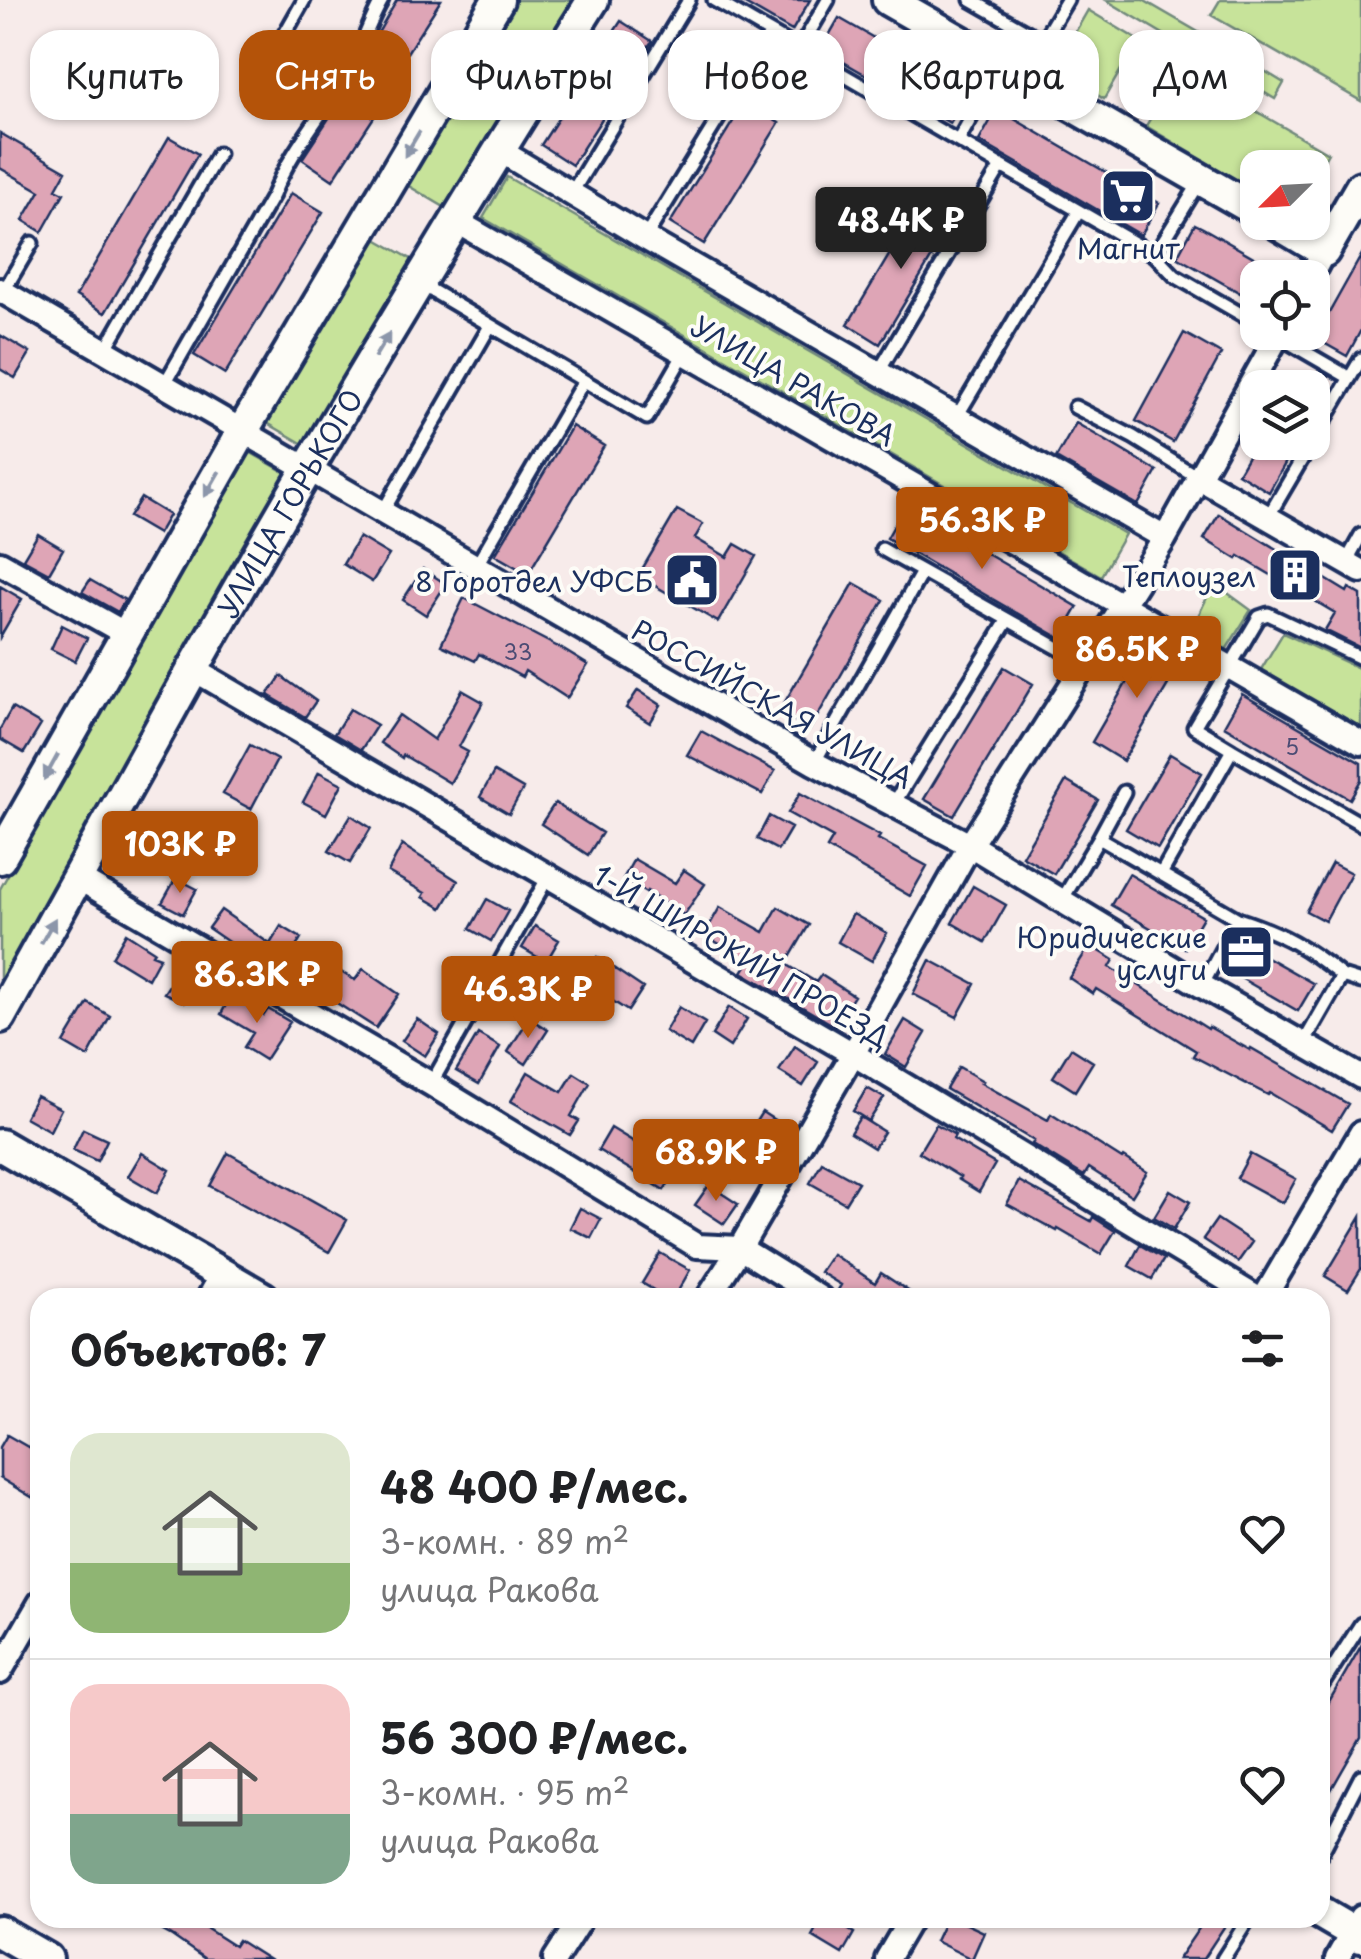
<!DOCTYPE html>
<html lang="ru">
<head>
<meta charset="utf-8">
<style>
	:root { --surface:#fff; --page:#f2f2f2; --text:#202124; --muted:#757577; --line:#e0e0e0; --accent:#b45309 }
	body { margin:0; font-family:"Playpen Sans",sans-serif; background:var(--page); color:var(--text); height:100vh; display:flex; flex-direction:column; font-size:38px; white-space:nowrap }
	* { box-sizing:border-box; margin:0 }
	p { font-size:32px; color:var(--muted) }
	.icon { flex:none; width:55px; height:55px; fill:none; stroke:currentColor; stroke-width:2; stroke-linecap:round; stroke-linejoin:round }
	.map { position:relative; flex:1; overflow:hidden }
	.side { position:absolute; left:30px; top:1288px; width:1300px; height:640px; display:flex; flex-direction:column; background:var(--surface); border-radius:30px; box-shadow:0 2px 8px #0004 }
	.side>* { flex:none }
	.top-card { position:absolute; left:30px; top:30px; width:1302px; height:90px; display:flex; gap:20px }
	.needle { width:65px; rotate:246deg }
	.controls { position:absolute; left:1240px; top:150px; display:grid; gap:20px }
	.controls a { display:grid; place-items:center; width:90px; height:90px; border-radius:20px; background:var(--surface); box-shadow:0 2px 8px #0004; font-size:50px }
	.price { position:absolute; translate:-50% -85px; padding:0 22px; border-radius:10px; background:var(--accent); color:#fff; font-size:32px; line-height:65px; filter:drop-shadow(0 2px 5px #0008) }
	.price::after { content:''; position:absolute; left:50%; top:60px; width:30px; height:22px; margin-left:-15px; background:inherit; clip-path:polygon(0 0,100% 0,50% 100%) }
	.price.selected { background:#222; color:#fff }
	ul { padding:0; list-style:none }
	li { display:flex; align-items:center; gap:30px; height:250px; padding:0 40px }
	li+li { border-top:2px solid var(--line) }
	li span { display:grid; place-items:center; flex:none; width:280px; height:200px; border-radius:30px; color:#555 }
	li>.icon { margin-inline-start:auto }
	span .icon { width:120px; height:120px; fill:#fffc; stroke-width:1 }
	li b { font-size:42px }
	h2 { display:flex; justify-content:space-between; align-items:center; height:120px; padding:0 40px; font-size:42px }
	.tag { padding:0 35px; border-radius:30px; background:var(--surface); box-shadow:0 2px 8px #0004; font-size:35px; line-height:90px }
	.tag.selected { background:var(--accent); color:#fff }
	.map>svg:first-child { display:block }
</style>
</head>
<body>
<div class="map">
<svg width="1361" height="1959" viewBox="0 0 1361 1959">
	<rect width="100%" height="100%" fill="#f7ebea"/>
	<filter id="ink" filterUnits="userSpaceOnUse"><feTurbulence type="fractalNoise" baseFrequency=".01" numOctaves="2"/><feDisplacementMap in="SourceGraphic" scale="20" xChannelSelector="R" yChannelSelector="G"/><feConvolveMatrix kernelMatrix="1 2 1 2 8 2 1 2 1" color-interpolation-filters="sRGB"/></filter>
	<g filter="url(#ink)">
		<path fill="#c7e39a" stroke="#71897c" stroke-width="2.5" d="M510 0H575L446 208 402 182Z
			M1106 0H1143L1212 40 1202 57Z
			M1220 0H1361V101L1211 15Z
			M1088 10 1138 40 1104 99 1054 69Z
			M1230 50 1284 83 1275 99 1220 66Z
			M1180 67 1328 153 1313 180 1312 168H1258L1257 192 1146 126Z
			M507 177 1125 534 1101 576 483 218Z
			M369 235 413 260 305 445 262 420Z
			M246 450 286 473 0 983V889Z
			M1214 583 1251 610 1224 653 1189 635Z
			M1283 633 1361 669V735L1257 676Z"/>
		<path fill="#dea5b6" stroke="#1b2f5e" stroke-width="2.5" d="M397 0H441L403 59 374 40Z
			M738 0H810L792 31Z
			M839 18 968 92 950 123 821 49Z
			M621 21 652 41 572 165 541 145Z
			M354 80 385 100 333 180 302 159Z
			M745 102 779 123 704 244 670 223Z
			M997 109 1159 203 1141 235 979 141Z
			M0 133 66 171 56 189 64 193 42 232 23 220 40 191 0 168Z
			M169 137 198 154 105 313 76 296Z
			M291 193 323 212 225 374 194 355Z
			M922 200 954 220 880 344 848 324Z
			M1195 224 1203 228 1290 278H1258V303L1177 257Z
			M1361 256V330L1347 356 1315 338Z
			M1184 333 1221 354 1173 442 1136 421Z
			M0 335 30 353 15 378 0 369Z
			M1076 423 1157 471 1138 505 1056 458Z
			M572 426 604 446 528 574 495 555Z
			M1256 442H1297L1269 492 1238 473Z
			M141 498 169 515 158 534 129 517Z
			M905 506 1078 607 1060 638 887 538Z
			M677 510 703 524 695 538 727 557 735 544 756 556 718 622 638 576Z
			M1219 514 1347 592 1349 588 1361 595V648L1325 630 1335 613 1239 556 1237 559 1204 539Z
			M38 534 63 549 49 573 23 559Z
			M359 537 389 555 372 582 343 564Z
			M423 569 446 584 426 615 403 600Z
			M90 580 125 600 118 612 82 592Z
			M854 583 884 600 810 729 779 712Z
			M0 586 22 599 0 637Z
			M464 598 562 649 588 665 567 698 525 671 522 677 479 654 475 661 441 645Z
			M62 625 87 638 75 661 51 649Z
			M1150 642 1182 661 1123 761 1092 742Z
			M1004 667 1033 684 954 816 924 799Z
			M281 676 316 701 305 717 268 695Z
			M462 690 483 702 459 747 468 752 450 783 403 755 402 758 380 743 399 715 434 740Z
			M638 690 661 705 650 723 626 708Z
			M1242 694 1361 763V780L1350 799 1224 726Z
			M12 708 41 725 24 753 0 739V729Z
			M350 709 377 725 361 750 334 734Z
			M701 731 775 771 762 794 687 755Z
			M250 745 277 760 251 809 223 794Z
			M1170 754 1202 773 1158 848 1126 829Z
			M319 772 342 784 326 814 303 802Z
			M494 772 523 789 509 814 480 797Z
			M1066 781 1098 800 1054 874 1022 856Z
			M800 793 880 836 878 839 927 866 910 896 827 848 833 838 788 813Z
			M555 803 602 833 588 855 541 824Z
			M351 815 371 828 350 863 329 851Z
			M769 816 791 828 778 850 757 839Z
			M402 845 458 881 442 908 423 897 425 893 388 872Z
			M634 859 675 883 684 870 705 884 684 915 647 891 646 893 623 879Z
			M1332 863 1351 873 1325 921 1306 911Z
			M1129 874 1203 917 1185 948 1111 905Z
			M176 878 197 889 183 914 162 903Z
			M973 886 1006 905 985 942 952 923Z
			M487 899 508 911 491 941 470 929Z
			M720 907 764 932 778 907 809 925 786 964 816 982 821 975 854 996 835 1026 742 972 749 961 704 935Z
			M221 910 270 944 281 926 301 938 282 970 239 944 237 948 208 928Z
			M853 914 887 933 872 961 838 942Z
			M535 926 559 940 546 962 522 948Z
			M126 933 154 951 152 954 160 957 148 979 112 957Z
			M1240 942 1314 984 1298 1011 1225 969Z
			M1090 945 1114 960 1110 967 1208 1029 1209 1027 1250 1050 1251 1048 1348 1104 1332 1130 1270 1093 1268 1095 1193 1056 1196 1051 1096 989 1093 994 1069 978Z
			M597 957 643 988 628 1011 600 993 596 1000 578 987Z
			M930 960 975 984 957 1017 913 994Z
			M323 962 355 980 363 969 399 994 376 1028 310 986Z
			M181 967 196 975 184 1002 164 993Z
			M231 996 264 1015 268 1009 290 1022 265 1060 244 1047 253 1033 221 1014Z
			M88 1003 110 1016 88 1057 64 1043Z
			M679 1007 705 1023 691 1047 665 1031Z
			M729 1007 747 1019 730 1047 712 1035Z
			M529 1018 548 1030 526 1064 508 1052Z
			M417 1019 439 1034 425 1056 402 1041Z
			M905 1020 926 1033 906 1067 885 1054Z
			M478 1034 500 1047 479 1084 456 1071Z
			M795 1046 818 1062 803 1086 779 1071Z
			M1071 1048 1093 1062 1075 1091 1053 1077Z
			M959 1067 983 1081 981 1083 1048 1120 1051 1114 1122 1159 1124 1157 1147 1172 1132 1196 1089 1168 1084 1176 1032 1144 1034 1141 946 1089Z
			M528 1072 562 1092 574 1073 590 1083 571 1116 579 1121 570 1135 511 1101Z
			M867 1088 884 1098 869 1121 853 1111Z
			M36 1096 61 1109 50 1131 25 1117Z
			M762 1112 782 1125 767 1150 746 1137Z
			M860 1117 884 1132 874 1148 850 1133Z
			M936 1124 955 1135 953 1139 995 1164 979 1192 958 1179 960 1177 919 1152Z
			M611 1128 639 1145 638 1147 676 1172 664 1190 598 1150Z
			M83 1129 107 1140 97 1161 73 1150Z
			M142 1153 170 1170 157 1193 128 1176Z
			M228 1153 347 1220 329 1252 210 1186Z
			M1250 1154 1296 1179 1283 1203 1237 1178Z
			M822 1162 858 1182 845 1203 810 1183Z
			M1019 1181 1091 1221 1093 1217 1115 1231 1101 1254 1058 1229 1057 1231 1007 1204Z
			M709 1185 738 1204 724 1224 695 1205Z
			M1170 1190 1190 1202 1174 1229 1154 1217Z
			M580 1208 601 1219 591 1238 570 1228Z
			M1361 1216V1269L1348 1290 1325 1276Z
			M1217 1219 1252 1242 1238 1262 1203 1239Z
			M1140 1245 1164 1259 1152 1279 1129 1266Z
			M660 1253 690 1270 674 1298H667L642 1283Z
			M832 1254 875 1283 881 1273 919 1298H850L838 1290 841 1285 820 1272Z
			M7 1435 40 1454V1502L0 1478V1447Z
			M1361 1646V1738L1320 1809V1717Z
			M139 1918H190L234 1946 238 1940 268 1959H205L172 1936Z
			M822 1918H828L854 1933 842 1954 812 1936Z
			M946 1918H954L984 1932 972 1959 935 1941Z
			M1206 1918H1230L1203 1959H1178Z"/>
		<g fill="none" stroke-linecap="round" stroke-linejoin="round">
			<g stroke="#1b2f5e" stroke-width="19">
				<path id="lane" d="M714 0 1155 255 1175 276 1258 324
					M971 0 1043 41
					M283 37 304 0
					M799 50 828 0
					M1023 74 1067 0
					M958 141 999 68
					M571 194 689 0
					M645 238 771 33
					M1155 255 1201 180
					M419 283 647 418 685 352
					M3 292 32 243
					M1276 335 1350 378
					M105 350 218 154
					M878 373 1001 166
					M164 385 273 195C293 144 331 106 355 58 365 38 371 19 382 0
					M1075 407 1133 437 1199 478
					M956 418 1079 211
					M1312 442 1361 359
					M382 513 490 326
					M1268 517 1312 442
					M882 549 1085 663
					M1346 562 1361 535
					M475 568 583 382
					M1232 750 1361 824
					M814 763 922 572
					M893 805 1007 621
					M1099 838 1124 792
					M1062 900 1099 838 1161 874
					M1238 919 1161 874 1232 750 1194 727 1259 617 1268 614 1361 658
					M1342 976 1361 982
					M1202 986 1238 919C1283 934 1305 946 1342 976L1303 1044
					M431 1084 548 877
					M1320 1688 1361 1624
					M1320 1856 1361 1776
					M1223 1959 1249 1918"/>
			</g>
			<g stroke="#1b2f5e" stroke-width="30">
				<path id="street" d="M499 150 645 238 1165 538
					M456 221 1361 743
					M1310 278 1324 251
					M0 290 814 763 970 845 1202 986 1361 1077
					M1199 478 1361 571
					M0 563 126 634
					M193 669 853 1054 1257 1298
					M78 878 431 1084 697 1246 740 1248 820 1298
					M209 1298 222 1274
					M708 1298 740 1248 853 1054 970 845 1165 538 1280 332
					M1264 1298 1361 1133
					M0 1672 40 1603
					M555 1959 581 1918
					M887 1959 911 1918
					M1337 1959 1361 1917"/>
			</g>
			<g stroke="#1b2f5e" stroke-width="38">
				<g id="secondary">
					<path d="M888 0 1258 212"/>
					<path d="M1275 222 1324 251 1361 187"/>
					<path d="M0 858 242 432 498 0"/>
					<path id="s1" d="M0 1017C64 902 127 786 192 671 319 444 454 221 593 0"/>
					<path d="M0 1145 263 1298"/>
					<path d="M1320 1913 1361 1937"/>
					<path d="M0 1932 47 1959"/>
				</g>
			</g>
			<use href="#lane" stroke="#fdfcf7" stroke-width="11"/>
			<use href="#street" stroke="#fdfcf7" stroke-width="22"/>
			<use href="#secondary" stroke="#fdfcf7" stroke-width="30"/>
		</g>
		<defs><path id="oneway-solid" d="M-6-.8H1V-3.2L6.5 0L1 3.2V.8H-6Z" transform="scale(2.5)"/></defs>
		<g fill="#8c96aa">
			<use href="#oneway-solid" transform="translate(412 144) rotate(121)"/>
			<use href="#oneway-solid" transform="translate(382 345) rotate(-59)"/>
			<use href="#oneway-solid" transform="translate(212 484) rotate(120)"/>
			<use href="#oneway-solid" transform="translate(51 767) rotate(119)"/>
			<use href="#oneway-solid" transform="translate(48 931) rotate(-61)"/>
		</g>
	</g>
	<defs>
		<g id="supermarket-square" transform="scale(2.875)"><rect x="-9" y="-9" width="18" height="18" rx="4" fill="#1b2f5e" stroke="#fdfcf7"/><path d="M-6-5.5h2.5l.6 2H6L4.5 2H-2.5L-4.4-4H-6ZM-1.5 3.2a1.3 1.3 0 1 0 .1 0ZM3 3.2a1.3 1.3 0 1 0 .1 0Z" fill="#fff"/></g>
		<g id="building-square" transform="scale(2.875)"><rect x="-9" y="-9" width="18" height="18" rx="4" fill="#1b2f5e" stroke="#fdfcf7"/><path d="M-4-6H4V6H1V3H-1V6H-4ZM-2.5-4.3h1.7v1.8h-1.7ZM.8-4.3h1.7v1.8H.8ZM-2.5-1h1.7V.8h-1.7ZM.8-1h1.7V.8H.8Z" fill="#fff"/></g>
		<g id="civic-square" transform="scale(2.875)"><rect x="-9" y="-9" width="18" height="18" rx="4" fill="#1b2f5e" stroke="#fdfcf7"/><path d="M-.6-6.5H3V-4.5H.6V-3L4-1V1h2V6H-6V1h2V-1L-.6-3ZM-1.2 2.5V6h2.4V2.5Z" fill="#fff"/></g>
		<g id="office-square" transform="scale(2.875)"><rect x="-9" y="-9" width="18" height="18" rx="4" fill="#1b2f5e" stroke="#fdfcf7"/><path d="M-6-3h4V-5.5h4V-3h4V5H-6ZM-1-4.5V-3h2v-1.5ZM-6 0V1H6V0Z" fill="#fff"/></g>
	</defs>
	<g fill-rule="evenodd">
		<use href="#supermarket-square" x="1128" y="196"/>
		<use href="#building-square" x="1295" y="575"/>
		<use href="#civic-square" x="692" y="580"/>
		<use href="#office-square" x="1246" y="952"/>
	</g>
	<g text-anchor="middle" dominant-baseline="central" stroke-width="8" stroke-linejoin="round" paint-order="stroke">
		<g font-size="22" fill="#4c4c74">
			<text x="518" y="650">33</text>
			<text x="1292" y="745">5</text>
		</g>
		<g font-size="28" fill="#1b2f5e" stroke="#fdfcf7" text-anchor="end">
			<text x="1128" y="247" text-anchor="middle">Магнит</text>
			<text x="1256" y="575">Теплоузел</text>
			<text x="653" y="580">8 Горотдел УФСБ</text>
			<text x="1207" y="936">Юридические<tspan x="1207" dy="32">услуги</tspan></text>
		</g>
		<g font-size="28" fill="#1b2f5e" stroke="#fdfcf7">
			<text transform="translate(794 380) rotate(30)">УЛИЦА РАКОВА</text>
			<text stroke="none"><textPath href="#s1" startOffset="590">УЛИЦА ГОРЬКОГО</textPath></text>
			<text transform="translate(773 703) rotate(29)">РОССИЙСКАЯ УЛИЦА</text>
			<text transform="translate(742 955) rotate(30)">1-Й ШИРОКИЙ ПРОЕЗД</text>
		</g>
	</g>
</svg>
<div class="controls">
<a><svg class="needle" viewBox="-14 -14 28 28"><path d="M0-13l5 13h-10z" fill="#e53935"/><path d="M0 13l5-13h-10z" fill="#757577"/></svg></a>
<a><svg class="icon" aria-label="locate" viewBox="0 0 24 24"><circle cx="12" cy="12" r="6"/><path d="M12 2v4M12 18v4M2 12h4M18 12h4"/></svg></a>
<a><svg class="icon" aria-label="layers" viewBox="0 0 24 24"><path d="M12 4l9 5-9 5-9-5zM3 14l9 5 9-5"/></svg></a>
</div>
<b class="price selected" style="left:901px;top:272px">48.4K ₽</b>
<b class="price" style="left:982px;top:572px">56.3K ₽</b>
<b class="price" style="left:1137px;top:701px">86.5K ₽</b>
<b class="price" style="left:180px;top:896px">103K ₽</b>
<b class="price" style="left:257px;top:1026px">86.3K ₽</b>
<b class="price" style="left:528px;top:1041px">46.3K ₽</b>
<b class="price" style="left:716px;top:1204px">68.9K ₽</b>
<div class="top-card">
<a class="tag">Купить</a>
<a class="tag selected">Снять</a>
<a class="tag">Фильтры</a>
<a class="tag">Новое</a>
<a class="tag">Квартира</a>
<a class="tag">Дом</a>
</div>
<section class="side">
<h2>Объектов: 7<svg class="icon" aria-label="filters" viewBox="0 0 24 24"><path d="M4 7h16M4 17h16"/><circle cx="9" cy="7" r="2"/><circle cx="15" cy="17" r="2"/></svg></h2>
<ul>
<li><span style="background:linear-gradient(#dfe7d0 65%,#8fb573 0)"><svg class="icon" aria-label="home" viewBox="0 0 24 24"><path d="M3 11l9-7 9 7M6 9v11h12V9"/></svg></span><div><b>48 400 ₽/мес.</b><p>3-комн. · 89 m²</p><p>улица Ракова</p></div><svg class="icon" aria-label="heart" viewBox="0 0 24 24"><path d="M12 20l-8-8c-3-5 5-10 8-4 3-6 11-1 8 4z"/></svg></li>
<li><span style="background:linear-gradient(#f6c9c9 65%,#7fa58c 0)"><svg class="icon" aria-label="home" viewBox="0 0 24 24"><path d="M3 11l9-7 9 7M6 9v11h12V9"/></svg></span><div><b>56 300 ₽/мес.</b><p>3-комн. · 95 m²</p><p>улица Ракова</p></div><svg class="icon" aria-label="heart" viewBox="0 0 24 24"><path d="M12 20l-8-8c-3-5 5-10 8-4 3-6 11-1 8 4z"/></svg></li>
</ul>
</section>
</div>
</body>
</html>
